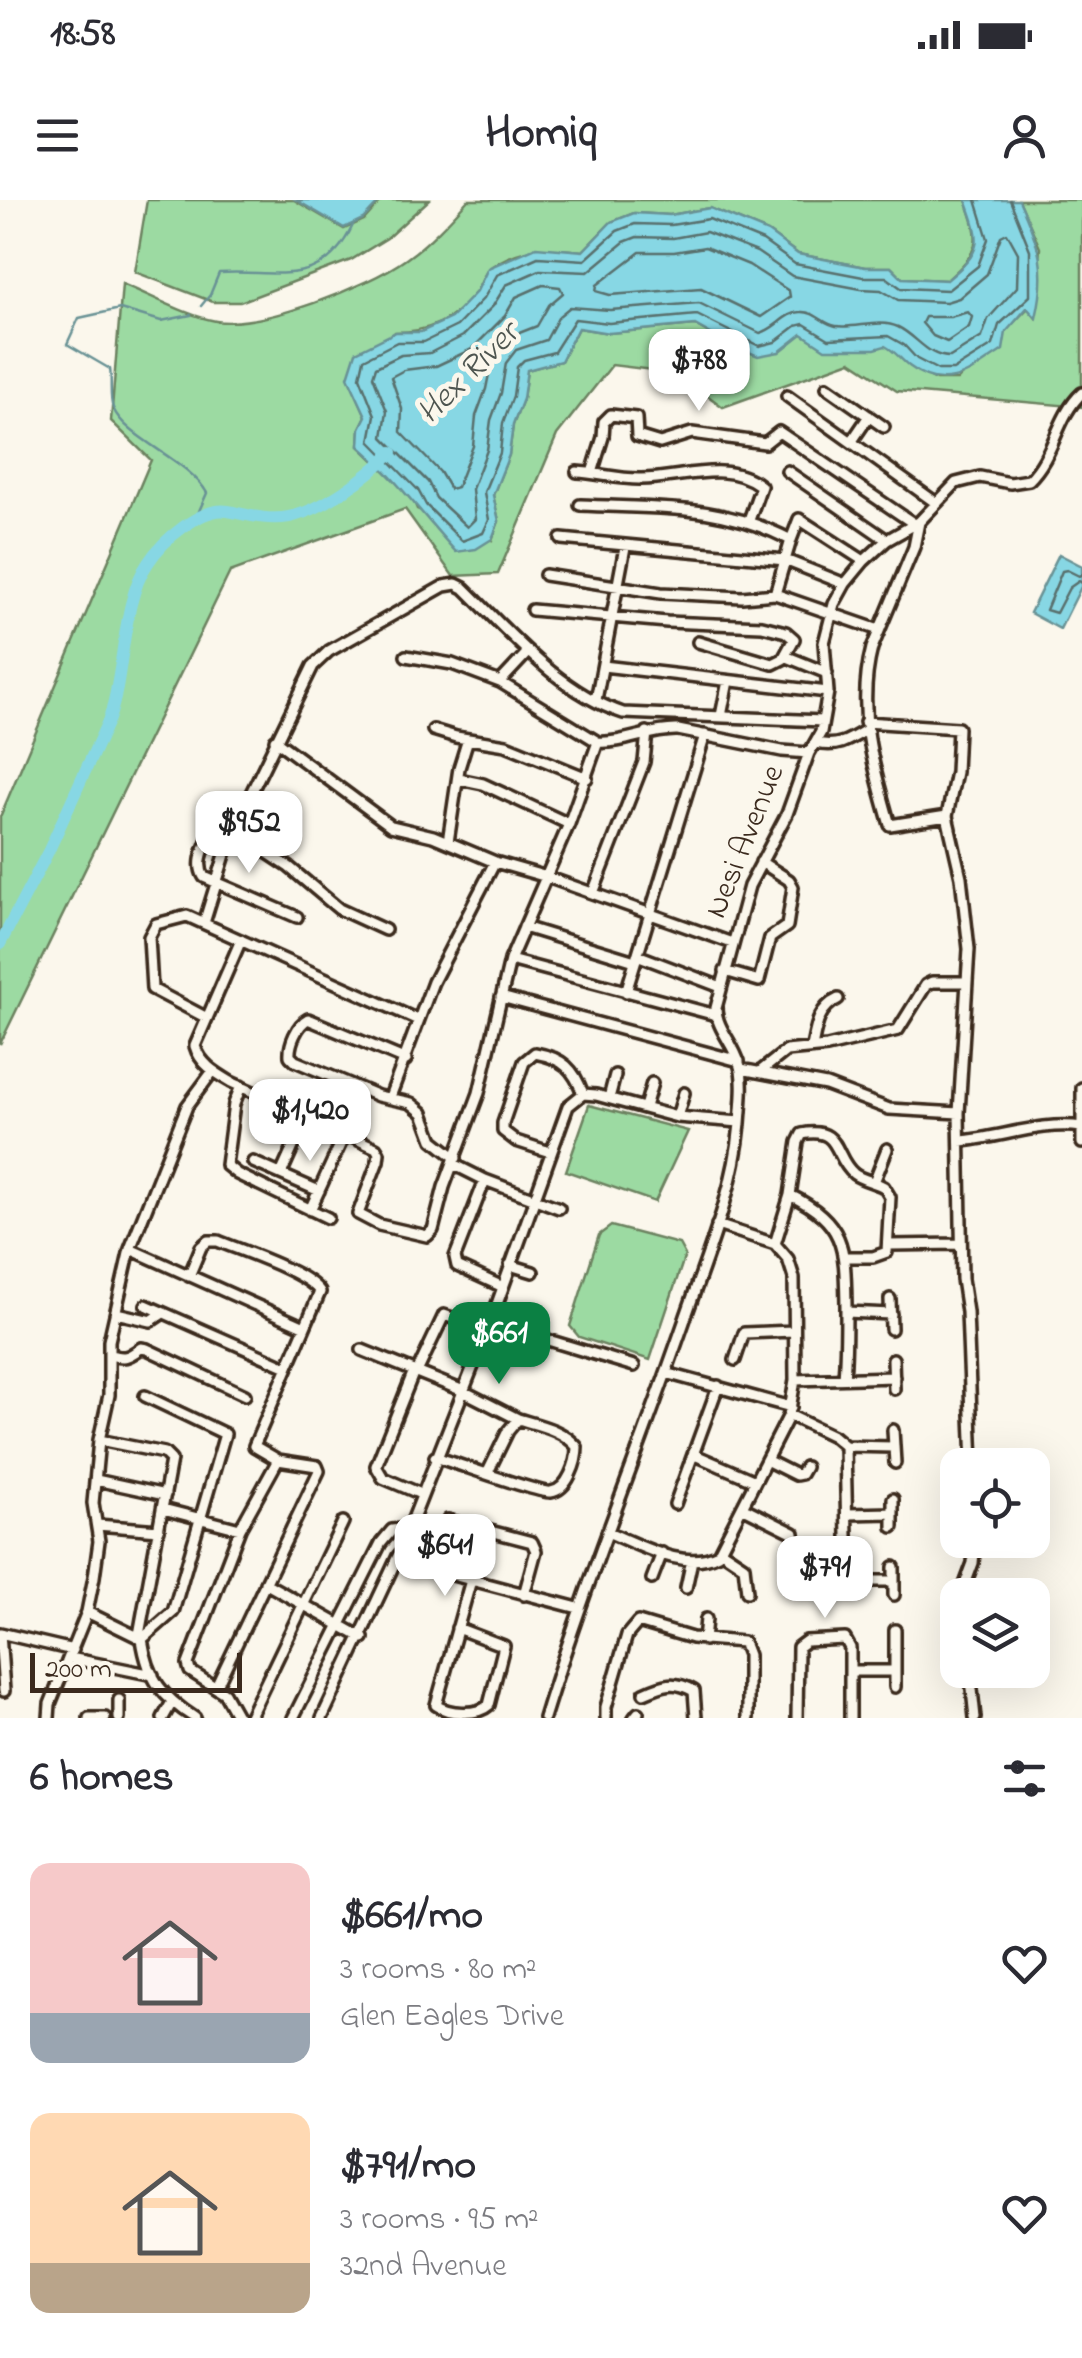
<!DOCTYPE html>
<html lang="en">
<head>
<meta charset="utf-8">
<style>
	:root { --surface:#fff; --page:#f7f7f7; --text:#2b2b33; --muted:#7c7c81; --accent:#0b8043 }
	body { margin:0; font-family:"Indie Flower",sans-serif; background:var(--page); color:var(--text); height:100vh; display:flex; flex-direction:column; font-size:38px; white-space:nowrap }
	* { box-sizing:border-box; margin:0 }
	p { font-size:32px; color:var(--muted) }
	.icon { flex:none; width:55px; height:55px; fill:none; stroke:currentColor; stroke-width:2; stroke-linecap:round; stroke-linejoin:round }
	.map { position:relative; height:1518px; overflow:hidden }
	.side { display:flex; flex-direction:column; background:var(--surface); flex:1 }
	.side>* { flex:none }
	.fabs { position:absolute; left:940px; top:1248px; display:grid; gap:20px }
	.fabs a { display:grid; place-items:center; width:110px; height:110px; border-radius:20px; background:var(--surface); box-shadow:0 10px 40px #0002; font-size:50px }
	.scale { position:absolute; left:30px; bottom:25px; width:212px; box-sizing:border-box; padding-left:10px; border:5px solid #3b2a1e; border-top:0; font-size:28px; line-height:35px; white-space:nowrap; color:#3b2a1e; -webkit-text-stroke:8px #fbf7ec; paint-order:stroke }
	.price { position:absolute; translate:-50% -85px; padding:0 22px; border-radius:20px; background:#fff; color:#222; font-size:32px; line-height:65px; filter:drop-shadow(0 2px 5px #0008) }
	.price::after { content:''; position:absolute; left:50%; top:60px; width:30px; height:22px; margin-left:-15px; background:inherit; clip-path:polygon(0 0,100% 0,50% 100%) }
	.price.current { background:var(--accent); color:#fff }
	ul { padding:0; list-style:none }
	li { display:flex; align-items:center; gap:30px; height:250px; padding:0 30px }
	li span { display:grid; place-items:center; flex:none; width:280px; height:200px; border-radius:20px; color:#555 }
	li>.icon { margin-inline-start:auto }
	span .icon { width:120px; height:120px; fill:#fffc; stroke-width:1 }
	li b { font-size:42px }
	h2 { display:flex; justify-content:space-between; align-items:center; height:120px; padding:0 30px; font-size:42px }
	.status { display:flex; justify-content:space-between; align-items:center; height:70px; padding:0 50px; background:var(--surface); direction:ltr }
	.status svg { height:28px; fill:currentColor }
	header { display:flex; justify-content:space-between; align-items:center; height:130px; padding:0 30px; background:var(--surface); font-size:45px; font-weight:700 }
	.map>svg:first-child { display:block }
</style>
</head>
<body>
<div class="status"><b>18:58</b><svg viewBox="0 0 49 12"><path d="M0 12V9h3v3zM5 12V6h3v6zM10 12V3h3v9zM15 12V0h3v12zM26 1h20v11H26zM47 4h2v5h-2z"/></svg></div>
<header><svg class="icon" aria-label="menu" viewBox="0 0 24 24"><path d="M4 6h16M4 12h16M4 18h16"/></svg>Homiq<svg class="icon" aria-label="person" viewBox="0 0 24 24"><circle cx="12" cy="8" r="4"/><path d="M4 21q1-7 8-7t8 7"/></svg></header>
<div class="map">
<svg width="1082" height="1518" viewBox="0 0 1082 1518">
	<rect width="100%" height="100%" fill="#fbf7ec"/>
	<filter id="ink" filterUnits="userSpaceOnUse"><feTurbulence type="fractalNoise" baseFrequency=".01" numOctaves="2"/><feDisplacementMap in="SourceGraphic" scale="20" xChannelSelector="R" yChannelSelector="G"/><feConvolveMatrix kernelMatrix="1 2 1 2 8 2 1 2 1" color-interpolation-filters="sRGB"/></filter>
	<g filter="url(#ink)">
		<path fill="#9cdaa2" stroke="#6c8260" stroke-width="2.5" d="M147 0H294L344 29 364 20 382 0H429L387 38 351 60 240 102H213L135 72Z
			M468 0H966C981 41 981 50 947 80L902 78 891 67H865L798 54 768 32 710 8 670 15 634 13 611 22 583 51C546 48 526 45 492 66 483 72 482 83 476 92 455 120 429 132 395 132L349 177 366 216 360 228 359 246 412 297 417 309 492 340 499 321 493 295 509 255 513 225 523 199 527 170 561 161 578 128 609 133 695 125 725 142 779 152 802 133 885 145 898 153 910 166 936 180H957L1028 108 1035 117 1040 48 1019 0H1082V207L897 191 851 161 723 207 677 173 612 165 557 235 498 374 453 376 405 309 230 372 0 844V617L151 260 111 221 122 84C150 95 187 116 216 121 262 128 367 87 406 59 429 43 449 21 468 0Z
			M589 905 688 931 655 1002 566 971Z
			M611 1026 679 1044 685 1055 650 1160 579 1137 570 1126 599 1035Z"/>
		<path fill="#87d7e4" stroke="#699295" stroke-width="2.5" d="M296 0H381L363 19 344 28Z
			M966 0H1019C1039 44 1048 68 1036 118L1027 108 1006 132 1003 150C971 171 947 195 909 166 900 159 895 151 885 146L875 149H825L802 134 779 152 758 156 725 142 695 125 609 133 578 128 561 161 527 170 523 199 513 225 509 255 493 295 499 321 492 339 476 349 456 352C423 316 396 278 359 246L360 228 366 216 348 177 356 152 396 132H421L451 118 477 91 488 68 536 47 583 51 611 22 634 13 670 15 710 8 768 32 798 54 865 67H891L902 78 947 80C983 50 982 43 966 0Z
			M1059 354 1082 366V385L1060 429 1030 413Z"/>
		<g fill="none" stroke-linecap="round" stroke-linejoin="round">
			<path stroke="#596f6d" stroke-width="2.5" d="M976 0 988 39 978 66 948 90 901 88 886 77H863L795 64 763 41 709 19 671 25 635 24 617 31 585 60 538 57 497 75 484 98 457 126 424 142H397L364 159 360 177 375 215 370 241 418 290 426 305 462 341 483 333 489 320 484 292 500 253 503 223 513 196 517 167 524 160 554 152 575 119 609 123 697 115 759 146 775 142 796 126 804 124 829 139 888 136 904 145 917 159 938 170H953L993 145 999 125 1030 96V50L1010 0
				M706 32 757 52 792 76 861 89 881 90 898 100 946 102 959 98 987 74 1001 36 1007 33 1018 53 1017 87 988 119 982 137 950 157C927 157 917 136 898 127 880 118 856 129 836 126 823 124 815 111 801 112 785 112 776 129 760 133L699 103 610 110 570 107 559 116 546 140 516 150 506 163 501 193 491 220 487 250 472 289 475 319 467 327 436 298 428 282 383 237 387 211 373 176 376 167 401 155 430 153 463 136 493 106 506 85 540 70 588 72 624 42 637 37 673 38Z
				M705 47 749 65 789 91 790 97 761 117 701 88 610 95 596 91 597 85 640 52H674Z
				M543 85 560 87 563 93 549 105 537 126 509 137 493 154 486 189 476 216 473 246 457 287 450 289 440 272 401 232 402 209 391 177 404 170 436 166 472 149 505 116 516 97Z
				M968 112 972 117 969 127 947 142 933 136 922 123 925 117H950Z
				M1082 374 1079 376 1067 370 1062 371 1046 410 1056 413 1069 388 1079 381 1082 383"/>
			<path stroke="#699295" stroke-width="2.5" d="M201 106 210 95 219 73C277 69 322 91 353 25
				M191 115 161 121 120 109 79 118 67 144 110 169C112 180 109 198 113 208 126 239 188 259 207 293L195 320"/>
			<path stroke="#87d7e4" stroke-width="12" d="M0 744 49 650 109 519C125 475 121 401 148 363 162 341 202 306 228 311 248 315 268 321 289 317 323 310 369 276 392 252"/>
			<g stroke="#3b2a1e" stroke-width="16">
				<path id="minor" d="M827 187 884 227
					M787 196 935 302
					M852 241 869 216
					M787 271 887 340
					M577 272C597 273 618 279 639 279 679 280 726 258 761 286L749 320
					M592 273 603 237 604 222 611 215 636 218 637 236 660 243 692 233 765 243 779 232 913 323
					M580 305C659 309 719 303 791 340L775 394
					M919 322 914 347 872 448C856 509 873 566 890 625L947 616
					M561 339 785 360 845 384
					M791 340 799 319 864 361
					M545 375 661 393 742 397 775 394 879 430
					M532 410 667 422 762 426 786 432 794 439 783 459 773 464 698 442
					M406 456 452 464 500 482 598 542C624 544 650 529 678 530L782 551 809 553
					M785 456 827 473
					M603 466 828 492
					M500 482 528 452
					M596 500 625 347
					M721 516 728 481
					M865 522 958 528 956 572 947 616 961 677 969 749 959 913 962 1079 967 1112 973 1265
					M433 530 456 537 506 545 587 578
					M275 540 391 626 433 636 495 662 547 677 732 743
					M816 543C837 548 848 541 866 530
					M459 579 483 584 569 624
					M212 630C206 645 195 662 204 677L297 717
					M233 630 289 667 339 709 385 730
					M448 642 459 568 468 539
					M593 693 644 562 647 532
					M204 723 232 632 313 466 329 451 444 386 456 384 464 388C511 434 559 492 623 513L823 521
					M524 727 635 761
					M241 740 195 846C200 864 216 873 231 882L376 948 379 953 378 961 358 1014 379 1025 427 1036 433 1030 444 987 479 893 510 760 569 624 598 542
					M637 755 721 787
					M510 760 716 815
					M725 771 759 781 770 738 787 726 793 687 789 680 761 662
					M626 792 705 535
					M501 797 739 861
					M207 818 152 789 149 737 156 724 187 716 418 820
					M812 847C816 827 818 808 838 799
					M406 860 308 819C297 825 289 844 290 856L295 861 378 896 411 903 423 913 433 940 456 958
					M741 869 826 885 889 909 959 913
					M762 870 786 851 827 847 898 830 926 785 932 782H967
					M241 886 234 904 226 965 237 974 328 1018
					M1082 888V943
					M390 897 433 782 495 662
					M609 898 615 875
					M645 907 652 883
					M677 917 684 893
					M960 941C1001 938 1041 921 1082 927
					M550 952 516 941 503 931V923L524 862 535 853C563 858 574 869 583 894
					M253 962 319 991
					M453 964 485 980
					M281 974 307 916
					M874 982 887 949
					M790 995C846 1023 845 1048 846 1106 846 1130 846 1154 844 1178
					M310 1010 345 934
					M775 1044 790 995 798 942 802 934C842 926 833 957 854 974 862 980 875 982 884 987L890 997 887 1052 873 1057H845
					M889 1045 961 1044
					M130 1049 305 1127
					M510 1065 533 1072
					M189 1076 201 1047 208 1041H218C242 1051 307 1072 320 1092L254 1246 278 1260 317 1266 319 1271 216 1487
					M503 1087 457 1066 455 1057 485 980 559 1008
					M890 1099 891 1129
					M146 1105 287 1167
					M846 1112 891 1114
					M116 1113 151 1121 163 1113
					M492 1118 528 1134 634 1166
					M362 1150 461 1190 518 1219
					M109 1155C127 1159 128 1157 141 1148L147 1149 245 1195
					M893 1159 894 1189
					M735 1160 744 1133 793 1131
					M414 1171 376 1266 383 1278 421 1294
					M417 1172 444 1115 487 1130
					M666 1173 791 1207
					M795 1180 894 1177
					M893 1230 895 1263
					M99 1240 164 1253 171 1260 139 1435
					M845 1246 893 1247
					M695 1255 755 1281
					M435 1257C453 1262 541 1294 551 1292 568 1290 577 1262 577 1247 564 1230 538 1225 518 1219L508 1231 488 1272
					M766 1260 796 1275 801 1274 805 1267
					M96 1280 165 1295
					M893 1299V1327
					M675 1304 718 1186
					M742 1307 794 1333 797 1386 809 1391 844 1389 848 1381 845 1246 833 1236 789 1215
					M163 1309 240 1329
					M847 1314 893 1313
					M448 1320 532 1342 536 1351 524 1395
					M97 1325 159 1330
					M607 1332C638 1344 685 1372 718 1354L789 1215 795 1180 794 1078 788 1059 775 1044 717 1025
					M720 1350 744 1366 747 1392
					M652 1379 662 1353
					M848 1381H894
					M265 1383 363 1438
					M686 1388 692 1360
					M894 1395V1367
					M961 1395 973 1363 975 1340
					M578 1408 445 1373 427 1364 417 1355 412 1345 411 1324 492 1118 568 906 583 894 596 895 677 917 740 922
					M87 1412 142 1439C148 1479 162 1497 195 1518
					M457 1428 504 1446 489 1505C477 1516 448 1514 436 1505L471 1380
					M895 1430V1487
					M0 1433 73 1450
					M0 1433 4 1491
					M142 1439 173 1412 225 1234 145 1196
					M704 1440 706 1419
					M70 1458 153 1475
					M970 1470 975 1518
					M851 1471H895
					M644 1493C664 1484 674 1480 694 1491L696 1518
					M49 1518 50 1504 87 1412 94 1377 99 1341 93 1303 99 1240 109 1195V1141L130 1049 187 906 213 871
					M89 1518H105
					M119 1518V1500
					M163 1518 172 1502
					M238 1518 224 1493 190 1471 188 1464 240 1329 278 1260
					M249 1518 343 1322
					M293 1518 381 1343 392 1330 410 1328
					M322 1518 398 1356 411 1341
					M544 1518C585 1384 638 1255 684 1122 706 1058 734 992 740 924 741 906 745 880 739 863 734 844 716 828 716 808L749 686 787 614 809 553 821 532 828 492 824 443 834 404 845 384 864 361 887 340 919 322 956 283 980 277 1010 283 1029 280C1055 255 1056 217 1082 193
					M606 1518V1507L627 1435 638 1422 692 1438 743 1442 748 1455V1518
					M634 1518 638 1513
					M797 1518 798 1447 806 1441 845 1439 850 1448V1518"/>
			</g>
			<use href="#minor" stroke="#fbf7ec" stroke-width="9"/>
		</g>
	</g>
	<g text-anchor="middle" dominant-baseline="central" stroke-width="10" stroke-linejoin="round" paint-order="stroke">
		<g font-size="32" fill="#3b2a1e" stroke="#fbf7ec">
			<text transform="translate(746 642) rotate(-68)">Nesi Avenue</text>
		</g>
		<g font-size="35" font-style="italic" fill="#4e5550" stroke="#fbf7ec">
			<text transform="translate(469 174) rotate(-45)">Hex River</text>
		</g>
	</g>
</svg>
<div class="fabs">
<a><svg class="icon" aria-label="locate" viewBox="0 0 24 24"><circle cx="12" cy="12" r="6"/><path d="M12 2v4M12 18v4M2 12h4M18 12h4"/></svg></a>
<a><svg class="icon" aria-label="layers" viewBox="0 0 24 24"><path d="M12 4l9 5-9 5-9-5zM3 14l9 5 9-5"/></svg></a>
</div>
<div class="scale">200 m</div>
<b class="price" style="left:699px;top:214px">$788</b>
<b class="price" style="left:249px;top:676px">$952</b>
<b class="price" style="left:310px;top:964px">$1,420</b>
<b class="price current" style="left:499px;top:1187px">$661</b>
<b class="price" style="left:445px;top:1399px">$641</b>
<b class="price" style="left:825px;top:1421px">$791</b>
</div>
<section class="side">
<h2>6 homes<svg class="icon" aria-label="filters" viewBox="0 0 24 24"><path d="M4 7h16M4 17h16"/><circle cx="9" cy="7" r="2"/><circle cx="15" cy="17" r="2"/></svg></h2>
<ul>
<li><span style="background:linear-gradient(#f6c9c9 75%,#9aa5b1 0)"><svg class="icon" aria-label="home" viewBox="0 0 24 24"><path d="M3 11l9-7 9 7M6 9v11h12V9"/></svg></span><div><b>$661/mo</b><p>3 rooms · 80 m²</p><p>Glen Eagles Drive</p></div><svg class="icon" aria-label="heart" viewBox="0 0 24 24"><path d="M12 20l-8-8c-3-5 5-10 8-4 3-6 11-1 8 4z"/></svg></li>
<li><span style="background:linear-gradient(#ffd9b3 75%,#b9a48a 0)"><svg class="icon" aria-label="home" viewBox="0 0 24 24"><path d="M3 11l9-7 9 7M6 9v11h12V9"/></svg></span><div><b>$791/mo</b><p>3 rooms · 95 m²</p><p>32nd Avenue</p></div><svg class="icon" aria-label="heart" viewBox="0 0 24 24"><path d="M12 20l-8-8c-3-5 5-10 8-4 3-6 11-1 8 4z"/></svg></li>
</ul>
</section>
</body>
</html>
